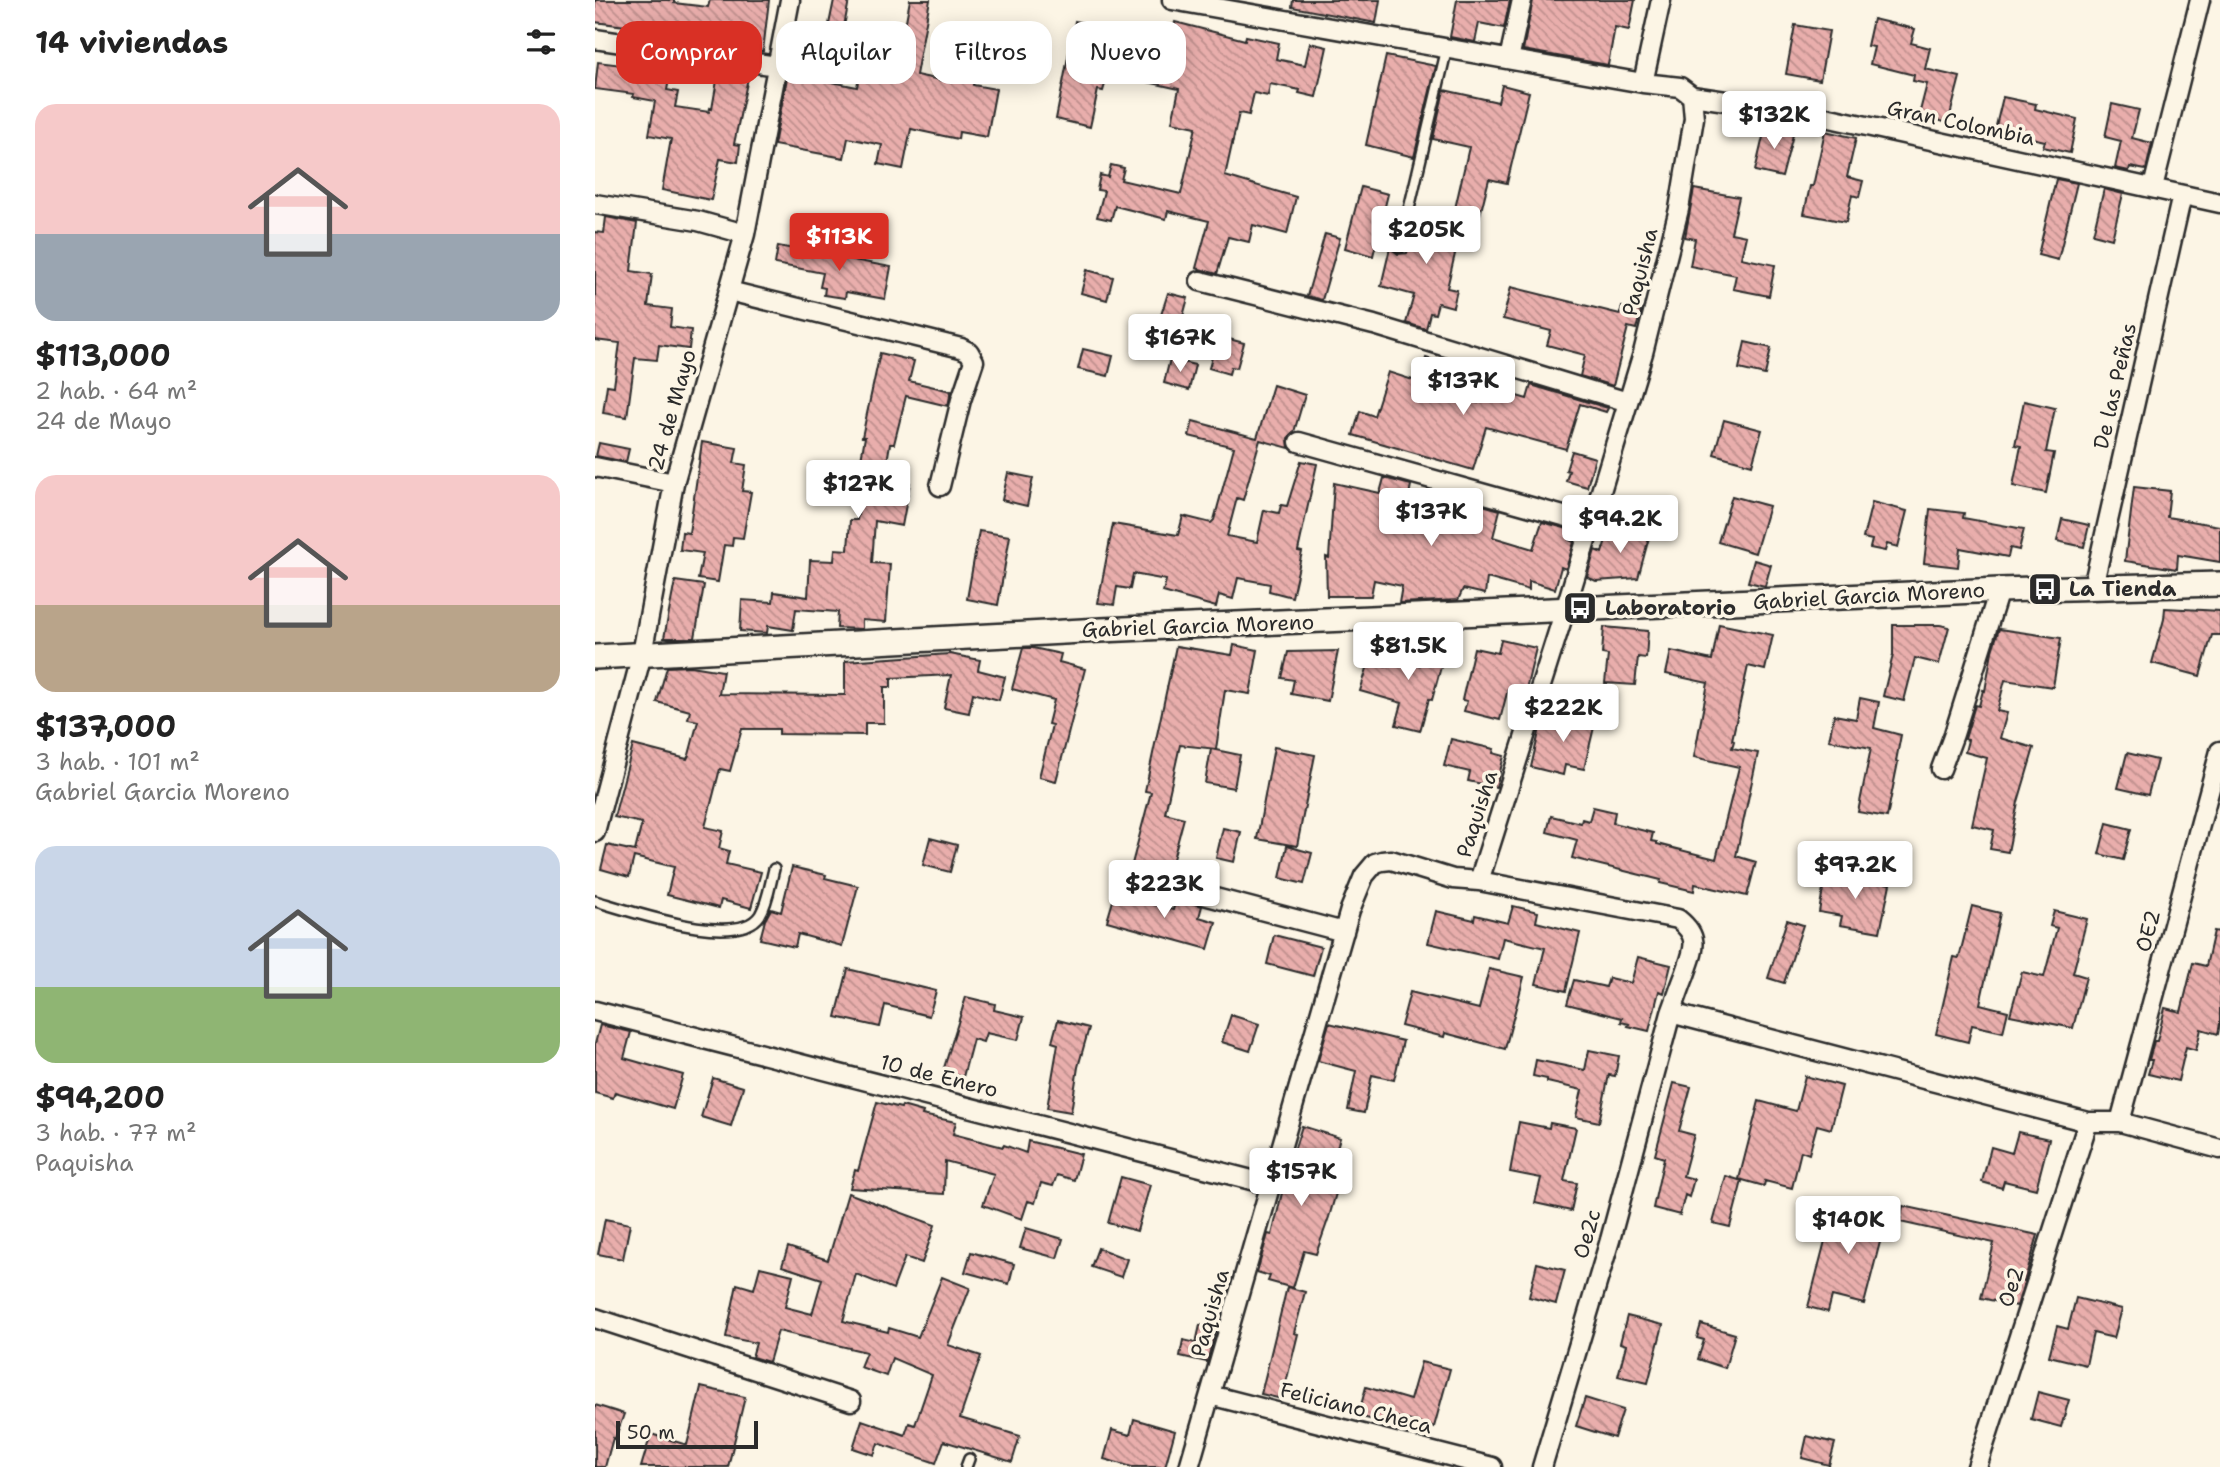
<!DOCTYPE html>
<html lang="es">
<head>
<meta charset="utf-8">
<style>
	:root { --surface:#fff; --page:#f2f2f2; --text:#222; --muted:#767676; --accent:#d93025 }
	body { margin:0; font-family:"Shantell Sans",sans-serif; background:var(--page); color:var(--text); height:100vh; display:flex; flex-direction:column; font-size:26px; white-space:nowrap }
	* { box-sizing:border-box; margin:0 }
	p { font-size:23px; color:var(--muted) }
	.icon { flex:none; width:38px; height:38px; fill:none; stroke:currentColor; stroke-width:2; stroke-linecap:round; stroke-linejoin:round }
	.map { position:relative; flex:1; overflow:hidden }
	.sheet { display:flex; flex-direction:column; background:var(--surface); width:595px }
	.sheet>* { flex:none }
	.hud { position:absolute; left:21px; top:21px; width:665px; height:63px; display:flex; gap:14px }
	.scale { position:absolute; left:21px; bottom:18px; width:142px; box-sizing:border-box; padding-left:7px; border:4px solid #2b2b2b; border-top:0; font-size:19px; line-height:24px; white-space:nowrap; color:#2b2b2b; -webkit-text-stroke:5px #fcf5e5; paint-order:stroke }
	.price { position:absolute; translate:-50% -60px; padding:0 16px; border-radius:7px; background:#fff; color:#222; font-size:23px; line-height:46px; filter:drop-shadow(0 2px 4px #0008) }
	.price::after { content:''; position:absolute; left:50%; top:42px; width:21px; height:16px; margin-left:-10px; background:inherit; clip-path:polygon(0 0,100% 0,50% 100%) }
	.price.current { background:var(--accent); color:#fff }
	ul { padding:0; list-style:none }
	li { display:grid; align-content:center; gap:14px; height:371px; padding:0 35px }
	li span { display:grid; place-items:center; height:217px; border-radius:21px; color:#555 }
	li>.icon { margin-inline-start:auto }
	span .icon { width:126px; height:126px; fill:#fffc; stroke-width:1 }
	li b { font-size:30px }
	h2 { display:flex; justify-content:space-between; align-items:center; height:84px; padding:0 35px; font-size:30px }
	.pill { padding:0 24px; border-radius:21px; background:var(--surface); box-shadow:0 4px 18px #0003; font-size:24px; line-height:63px }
	.pill.current { background:var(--accent); color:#fff }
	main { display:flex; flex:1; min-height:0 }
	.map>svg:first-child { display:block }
</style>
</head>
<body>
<main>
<section class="sheet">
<h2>14 viviendas<svg class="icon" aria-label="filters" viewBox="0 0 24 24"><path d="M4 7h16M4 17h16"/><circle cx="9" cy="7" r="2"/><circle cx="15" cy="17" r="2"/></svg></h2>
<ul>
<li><span style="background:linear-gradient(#f6c9c9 60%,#9aa5b1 0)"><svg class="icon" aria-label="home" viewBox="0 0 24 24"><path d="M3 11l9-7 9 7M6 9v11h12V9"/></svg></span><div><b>$113,000</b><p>2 hab. · 64 m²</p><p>24 de Mayo</p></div></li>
<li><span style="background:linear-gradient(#f6c9c9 60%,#b9a48a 0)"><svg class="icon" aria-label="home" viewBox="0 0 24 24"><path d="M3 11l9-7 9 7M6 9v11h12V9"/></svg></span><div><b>$137,000</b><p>3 hab. · 101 m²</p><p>Gabriel Garcia Moreno</p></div></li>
<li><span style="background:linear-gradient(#c9d6e8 65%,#8fb573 0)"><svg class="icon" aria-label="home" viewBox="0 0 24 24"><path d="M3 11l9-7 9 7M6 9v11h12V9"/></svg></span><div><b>$94,200</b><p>3 hab. · 77 m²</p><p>Paquisha</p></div></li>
</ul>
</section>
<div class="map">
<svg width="1625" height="1467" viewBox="0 0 1625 1467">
	<defs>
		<pattern id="building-back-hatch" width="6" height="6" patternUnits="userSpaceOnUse" patternTransform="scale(1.75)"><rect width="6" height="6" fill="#e9aeac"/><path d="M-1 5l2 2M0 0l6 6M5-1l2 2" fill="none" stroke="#bd8e8c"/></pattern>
	</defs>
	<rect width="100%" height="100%" fill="#fcf5e5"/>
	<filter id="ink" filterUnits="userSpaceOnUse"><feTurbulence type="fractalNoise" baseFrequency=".0143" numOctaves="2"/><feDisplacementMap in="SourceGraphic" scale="14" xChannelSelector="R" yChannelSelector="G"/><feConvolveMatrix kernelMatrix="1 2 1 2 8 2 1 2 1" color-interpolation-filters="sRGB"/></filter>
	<g filter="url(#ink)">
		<path fill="url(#building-back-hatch)" stroke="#2b2b2b" stroke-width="2" d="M0 0H79V3L113 7 115 0H174L168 51 108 43 109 36 75 32 74 39 49 35V32L30 29V26L0 22Z
			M239 0H254L247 37 232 34Z
			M315 0H335L321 75 355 82 357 69 380 73 378 85 401 89 392 137 364 132 363 139 316 129 308 169 283 164 287 145 253 138 249 158 179 145 193 73 262 87 268 54 257 52 262 27 308 36Z
			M698 0H785L781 23 697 7Z
			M862 0H915L909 28 884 23 880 42 855 37Z
			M938 0H1040L1034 30 1020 27 1013 65 928 50Z
			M1278 19 1320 29 1316 43 1335 48 1330 69 1365 77 1353 123 1324 115 1332 84 1318 81 1319 75 1275 64 1279 47 1272 46Z
			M480 21 522 29 515 67 508 91 503 90 495 127 461 119Z
			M580 22 650 40 651 36 684 43 681 59 710 65 715 43 732 47 721 97 704 93 705 90 675 84 673 96 659 93 654 115 644 113 630 176 701 197 692 234 658 225 654 242 633 237 622 274 601 268 614 221 573 211 571 219 520 206 516 220 502 217 509 191 502 190 505 175 513 177 516 165 529 168 526 180 586 194 601 127 577 122 584 89 548 81 555 47 573 51Z
			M1200 25 1234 31 1225 80 1191 74Z
			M791 56 841 66 819 157 771 145Z
			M45 57 77 63 72 90 83 92 80 107 114 112 115 108 117 109 124 69 154 73 139 144 145 145 143 162 125 159 116 200 67 190 76 139 54 135 60 101 38 97 39 94 0 89 3 62 43 67Z
			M907 85 934 92 912 183 894 179 884 219 859 213 874 147 838 139 849 90 903 102Z
			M1408 97 1441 104 1440 109 1482 119 1475 153 1448 147 1450 141 1400 130Z
			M1517 104 1544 110 1537 138 1557 143 1551 170 1535 167 1534 171 1520 168 1526 141 1510 137Z
			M1171 124 1199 131 1187 177 1160 171Z
			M1230 131 1261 138 1252 177 1268 181 1264 197 1257 195 1251 222 1209 214 1215 186H1218Z
			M1461 179 1482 183 1463 260 1443 255Z
			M766 187 793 194 778 256 750 248Z
			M1099 189 1144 197 1136 233 1151 236 1146 258 1180 265 1174 296 1138 289 1141 275 1095 266 1100 239 1090 237Z
			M1509 189 1528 194 1517 239 1498 234Z
			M823 209 868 220 852 288 862 290 858 307 843 303 840 314 835 313 831 329 811 323 819 295 786 286 795 248 803 254 812 253Z
			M11 217 42 223 36 271 57 274 53 306 77 309 75 327 96 330 94 349 64 345 62 360 40 358 32 417 8 413 12 385 19 386 25 343 0 340V232L9 233Z
			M730 234 745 238 727 300 712 296Z
			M183 246 296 267 290 299 251 292 250 298 229 295 230 288 225 287 228 273 180 264Z
			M492 270 518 277 512 300 486 293Z
			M916 287 1025 314 1027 307 1046 312 1041 329 1033 327 1018 386 985 376 990 355 952 345 956 331 908 319Z
			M573 293 593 298 587 320 566 315Z
			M623 336 649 343 642 368 636 367 634 374 614 368Z
			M1150 342 1176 348 1170 375 1144 369Z
			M488 349 518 356 513 376 483 369Z
			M285 353 319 361 314 381 356 391 353 406 311 396 299 444H295L289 479 315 483 307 526 280 521 277 563 295 564 291 622 267 620V629L242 628 243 612 201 609 198 630 173 626 172 633 145 631 147 600 178 602 179 592 213 597 215 560 239 561 240 549 253 550 255 520H262L270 477 263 476 270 437H267Z
			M831 358 853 365 845 392 883 403 888 386 932 399 936 385 1013 408 1011 412 985 404 971 449 891 427 878 470 758 435 765 411 779 416 793 372 824 382Z
			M575 359 600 365 594 390 569 383Z
			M678 385 710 395 699 432 693 438 694 448 665 440 648 500 642 498 632 536 662 542 669 510 684 513 686 505 692 506 706 461 722 464 703 551 707 552 697 597 674 591 675 584 643 578 638 599 624 595 621 607 568 592 571 580 538 574 535 589 522 587 519 605 503 603 518 524 583 535 588 516 616 523 619 520 639 447 594 436 598 421 662 438Z
			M1429 401 1460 408 1451 452 1459 453 1451 493 1418 486 1426 446 1420 445Z
			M1129 420 1167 430 1157 465 1119 454Z
			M107 442 142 448 139 463 151 465 147 491 156 492 148 538 138 537 137 546 129 545 123 582 103 579 108 553 85 550 87 532 94 533Z
			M4 443 34 449 31 462 1 456Z
			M977 451 1000 458 992 487 971 481 974 471 971 470Z
			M413 473 438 478 432 506 407 500Z
			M789 478 816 485 812 506 852 513 856 496 905 510 898 537 938 549 947 522 977 530 974 540 979 542 971 569 966 567 960 589 934 581V590L892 578 890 594 868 589 863 600 804 603 807 586 779 580 776 596H732L731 557 734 558 739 483 785 493Z
			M1539 487 1575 491 1572 517 1625 526V562L1583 555 1582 569 1530 561Z
			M1137 496 1174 506 1160 553 1123 542Z
			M1277 502 1312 511 1303 547 1292 544 1290 551 1275 548 1277 540 1268 538Z
			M1335 509 1369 513 1368 518 1429 529 1424 550 1415 548 1413 557 1365 548 1363 567 1329 563Z
			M1467 519 1494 525 1489 547 1462 541Z
			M1016 523 1055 534 1043 578 1001 581 992 577 1000 550 1007 553Z
			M384 531 415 536 403 605 372 599Z
			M1159 560 1176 565 1170 586 1153 582Z
			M80 581 109 585 100 638H69Z
			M1570 608 1625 611V635H1617L1605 676 1557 663 1569 619Z
			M1124 624 1178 635 1170 670 1153 666 1137 740 1139 741 1137 748 1163 753 1141 856 1161 862 1152 896 1100 884 1099 891 1065 883 1066 880 977 858 982 840 952 832 956 816 986 823 987 819 994 821 998 807 1020 812 1018 823 1058 833 1056 841 1062 842V844L1121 859 1144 767 1099 757 1113 683 1071 674 1076 651 1117 660Z
			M1298 625H1345L1354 627 1344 664 1320 658 1309 701 1288 696 1298 655Z
			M1009 627 1053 631 1051 658 1043 657 1040 685 1010 683 1013 655 1007 654Z
			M1404 629 1466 638 1458 687 1410 680 1402 711 1412 713 1405 738 1439 748 1423 802 1413 852 1395 849 1399 830 1377 825 1392 758 1370 752 1373 740 1370 739 1380 705 1384 706 1388 690 1390 691 1397 651Z
			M834 635 853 641 837 700 834 699 825 731 801 725 807 703 765 691 774 662 791 666 793 656 825 665Z
			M906 640 941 648 930 694 913 689 905 720 869 711 872 701 867 700 879 648 903 653Z
			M639 645 663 650 655 694 630 690 621 749 585 745 570 813 589 818 574 874 537 864 556 792 550 791 581 646 637 655Z
			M428 648H438L466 654 464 662 490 669 461 781 444 777 457 725 453 724 459 700 417 689Z
			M743 651 733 701 696 694 699 680 687 678 693 652Z
			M355 654 385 660 383 670 410 677 404 700 378 693 374 713 349 708 356 675 296 678V687H289V723H270V735L184 734V729H147L135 771 125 769 110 827 128 831 124 848 134 851 131 864 166 872 156 908 126 900 124 908 72 895 79 867 39 857 34 877 6 869 12 845 40 851 47 823 19 817 38 745 92 759 94 755 103 721 93 719 95 711 62 702 72 667 96 666 128 671 124 694 250 695V661Z
			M1265 698 1284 702 1279 728 1306 735 1301 761 1303 762 1292 817 1263 812 1276 748 1234 740 1239 715 1261 719Z
			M955 712 1000 723 989 769 970 765 968 775 936 767 945 728 951 729Z
			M856 739 899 749 898 753 909 756 901 787 873 781 875 772 849 766Z
			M679 747 720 755 702 846 662 839Z
			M616 749 645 755 639 788 610 783Z
			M1532 753 1562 760 1553 795 1523 788Z
			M1512 823 1536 829 1528 860 1504 854Z
			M628 828 646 832 639 862 621 858Z
			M335 838 362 845 355 872 328 865Z
			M692 846 717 853 709 884 685 878Z
			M197 867 231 875 230 878 263 886 247 946 203 934 200 947 165 939 170 920 176 909 186 912Z
			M1231 872 1295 884 1285 932 1245 925 1247 916 1224 912Z
			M520 894 578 910 581 899 607 906 604 917 621 922 613 949 512 921Z
			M918 906 943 912 941 922 985 933 971 991 941 984 950 948 908 938 903 959 833 943 841 911 879 920 880 915 913 923Z
			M1377 906 1405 913 1385 1004 1413 1011 1408 1032 1377 1025 1373 1042 1341 1034 1359 957 1364 958Z
			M1459 911 1492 919 1478 973 1491 977 1478 1028 1415 1015 1427 972 1449 977 1462 928 1455 926Z
			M1192 920 1208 925 1189 983 1173 978Z
			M1619 931 1625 932V1024L1623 1034 1606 1029 1601 1050 1591 1047 1583 1081 1553 1074 1557 1060H1554L1559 1041H1562L1570 1008 1586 1012 1598 963 1611 966Z
			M679 935 726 947 718 976 672 964Z
			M1043 957 1076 965 1069 993 1064 991 1054 1031 1033 1026 1034 1024 1026 1022 1027 1018 972 1004 979 980 1011 987 1014 978 1036 983Z
			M253 969 341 991 334 1016 290 1005 285 1027 241 1017Z
			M894 969 929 977 910 1049 850 1033 849 1037 806 1026 815 992 884 1009Z
			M371 997 400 1004 399 1010 429 1017 423 1040 391 1033 388 1042 378 1039 368 1077 348 1071Z
			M636 1015 664 1024 655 1051 627 1042Z
			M463 1020 494 1028 483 1067 476 1112 452 1108 463 1044 457 1042Z
			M734 1023 808 1041 799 1080 777 1075 769 1113 753 1110 761 1071 723 1061Z
			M5 1025 36 1032 29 1058 88 1075 78 1109 20 1092 18 1098 0 1093V1044Z
			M994 1050 1024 1056 1020 1076 1014 1075 1004 1122 981 1117 987 1090 952 1082V1079L938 1076 941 1060 990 1070Z
			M1210 1076 1247 1086 1236 1129 1222 1125 1214 1154 1206 1151 1197 1188 1170 1181 1169 1186 1144 1179 1164 1101 1201 1111Z
			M118 1078 148 1087 136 1126 106 1117Z
			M1079 1083 1096 1087 1084 1131 1099 1135 1088 1176 1099 1179 1094 1197 1090 1195 1085 1215 1058 1208 1069 1158 1060 1155Z
			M282 1102 306 1108 307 1106 328 1112 327 1115 361 1122 358 1134 408 1147 409 1145 431 1153 433 1141 486 1154 479 1180 462 1175 458 1186 446 1183 440 1203 433 1201 427 1219 388 1205 399 1174 350 1161 349 1194 255 1188 260 1170 263 1171Z
			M924 1122 954 1128 955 1123 981 1128 969 1181 982 1183 976 1211 940 1203 946 1178 915 1172Z
			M707 1126 745 1138 730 1187 742 1190 734 1217 721 1254 709 1251 698 1288 673 1281 675 1276 662 1272 673 1234 677 1235 691 1176Z
			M1423 1132 1454 1139 1441 1189 1409 1181 1407 1188 1387 1182 1396 1147 1417 1153Z
			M1131 1176 1147 1181 1135 1227 1118 1223Z
			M526 1177 555 1185 542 1231 513 1223Z
			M253 1193 340 1225 327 1263 310 1257 298 1289 261 1274 248 1321 293 1332 294 1328 323 1337 347 1277 375 1288 353 1345 386 1356 365 1418 425 1436 417 1462 349 1441 341 1463 283 1443 279 1455 258 1448 267 1420 310 1435 314 1423 320 1425 337 1375 297 1358 291 1376 265 1367 271 1352 183 1331 174 1362 157 1357 161 1343 131 1337 142 1284 159 1289 165 1267 198 1275 190 1307 217 1314 227 1279 187 1266 193 1247 233 1260Z
			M1240 1202 1292 1215 1269 1304 1237 1296 1233 1312 1213 1307Z
			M1308 1206 1443 1235 1422 1306 1386 1298 1399 1243 1305 1222Z
			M10 1219 35 1224 28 1259 3 1254Z
			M431 1228 468 1239 462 1258 425 1248Z
			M503 1248 532 1259 526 1277 496 1267Z
			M376 1252 419 1264 414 1284 370 1272Z
			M942 1263 970 1270 961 1304 934 1297Z
			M692 1287 710 1292 699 1333 703 1334 687 1399 666 1394Z
			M1481 1298 1527 1309 1519 1338 1498 1333 1491 1365 1454 1356 1462 1326 1473 1329Z
			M1032 1316 1068 1325 1053 1383 1023 1376 1031 1345 1025 1343Z
			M1106 1324 1140 1334 1130 1368 1103 1359 1109 1340 1102 1338Z
			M605 1325 621 1329 612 1362 585 1356 588 1340 601 1343Z
			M826 1362 855 1369 839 1427 797 1416 795 1424 763 1416 771 1387 815 1400Z
			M106 1387 150 1397 133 1467H46L56 1434 92 1445Z
			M1443 1392 1474 1400 1466 1427 1436 1419Z
			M990 1398 1028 1410 1019 1438 981 1426Z
			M0 1405 29 1414 20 1439 18 1438 10 1467H0Z
			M539 1419 580 1431 570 1467H537L509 1459 517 1430 535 1435Z
			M1212 1436 1240 1443 1234 1465 1207 1458Z"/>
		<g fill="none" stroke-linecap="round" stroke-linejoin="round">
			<g stroke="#2b2b2b" stroke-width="14">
				<path id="service" d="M805 247 852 48
					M0 901C34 910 142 950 165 915 173 902 175 884 179 869
					M371 1467 374 1459"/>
			</g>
			<g stroke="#2b2b2b" stroke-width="23">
				<path id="minor" d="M577 0 1048 83
					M0 39 182 66
					M914 59 927 0
					M1097 96 1212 113 1625 203
					M1558 187 1605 0
					M0 204 103 221 150 234
					M605 281 779 325 1033 402
					M134 291 366 348 374 352 379 361 366 400 345 486
					M704 442 997 524
					M0 467 79 483
					M1498 587 1587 195
					M1346 769 1359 734 1404 590
					M0 832 47 654 79 483 150 234 195 0
					M533 875 749 932
					M884 881 1083 919C1107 938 1098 951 1090 975 1085 987 1081 1000 1076 1013L1493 1122H1525L1625 1149
					M0 1011 676 1185
					M1525 1122 1625 751
					M0 1318 256 1401
					M615 1395 897 1467
					M594 1467 755 910 769 876 780 863 787 861 796 860 858 879 884 881 970 610 1048 353 1084 209 1099 118 1097 96 1085 87 1048 83 1066 0
					M947 1467 1015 1240 1076 1013
					M1382 1467 1493 1122"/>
			</g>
			<g stroke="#2b2b2b" stroke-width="28">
				<path id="tertiary" d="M0 657 506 630 1404 590 1625 584"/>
			</g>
			<use href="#service" stroke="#fcf5e5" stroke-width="9"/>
			<use href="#minor" stroke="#fcf5e5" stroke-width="18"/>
			<use href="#tertiary" stroke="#fcf5e5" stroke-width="23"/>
		</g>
	</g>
	<defs>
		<g id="bus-square" transform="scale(1.75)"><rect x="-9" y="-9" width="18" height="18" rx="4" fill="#2b2b2b" stroke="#fcf5e5"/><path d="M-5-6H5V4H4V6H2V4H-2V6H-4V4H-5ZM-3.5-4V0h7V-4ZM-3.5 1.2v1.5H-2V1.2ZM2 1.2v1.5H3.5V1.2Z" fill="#fff"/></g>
	</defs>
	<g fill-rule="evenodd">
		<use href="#bus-square" x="1450" y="589"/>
		<use href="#bus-square" x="985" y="608"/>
	</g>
	<g text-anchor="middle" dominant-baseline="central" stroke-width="7" stroke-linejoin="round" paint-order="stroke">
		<g font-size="21" fill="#2b2b2b" stroke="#fcf5e5">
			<text transform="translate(1366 123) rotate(12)">Gran Colombia</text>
			<text transform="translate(1045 272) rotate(-76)">Paquisha</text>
			<text transform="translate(1520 386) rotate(-77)">De las Peñas</text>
			<text transform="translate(77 410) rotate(-74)">24 de Mayo</text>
			<text transform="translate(1274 596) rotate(-3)">Gabriel Garcia Moreno</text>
			<text transform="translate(603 626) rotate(-2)">Gabriel Garcia Moreno</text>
			<text transform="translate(882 814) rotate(-72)">Paquisha</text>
			<text transform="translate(1553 931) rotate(-75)">OE2</text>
			<text transform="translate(344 1076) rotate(14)">10 de Enero</text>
			<text transform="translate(992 1234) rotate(-74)">Oe2c</text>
			<text transform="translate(1416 1287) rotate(-72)">Oe2</text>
			<text transform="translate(615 1313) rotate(-74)">Paquisha</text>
			<text transform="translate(761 1408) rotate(14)">Feliciano Checa</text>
		</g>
		<g font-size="21" font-weight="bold" fill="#2b2b2b" stroke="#fcf5e5" text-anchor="start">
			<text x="1474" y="589">La Tienda</text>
			<text x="1010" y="608">Laboratorio</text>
		</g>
	</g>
</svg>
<div class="scale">50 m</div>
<b class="price" style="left:1179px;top:151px">$132K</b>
<b class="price" style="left:831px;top:266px">$205K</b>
<b class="price current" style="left:244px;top:273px">$113K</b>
<b class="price" style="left:585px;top:374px">$167K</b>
<b class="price" style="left:868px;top:417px">$137K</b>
<b class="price" style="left:263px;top:520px">$127K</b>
<b class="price" style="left:836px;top:548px">$137K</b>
<b class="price" style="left:1025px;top:555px">$94.2K</b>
<b class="price" style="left:813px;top:682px">$81.5K</b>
<b class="price" style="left:968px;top:744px">$222K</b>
<b class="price" style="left:1260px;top:901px">$97.2K</b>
<b class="price" style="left:569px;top:920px">$223K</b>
<b class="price" style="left:706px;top:1208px">$157K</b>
<b class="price" style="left:1253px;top:1256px">$140K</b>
<div class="hud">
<a class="pill current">Comprar</a>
<a class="pill">Alquilar</a>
<a class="pill">Filtros</a>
<a class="pill">Nuevo</a>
</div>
</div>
</main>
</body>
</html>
